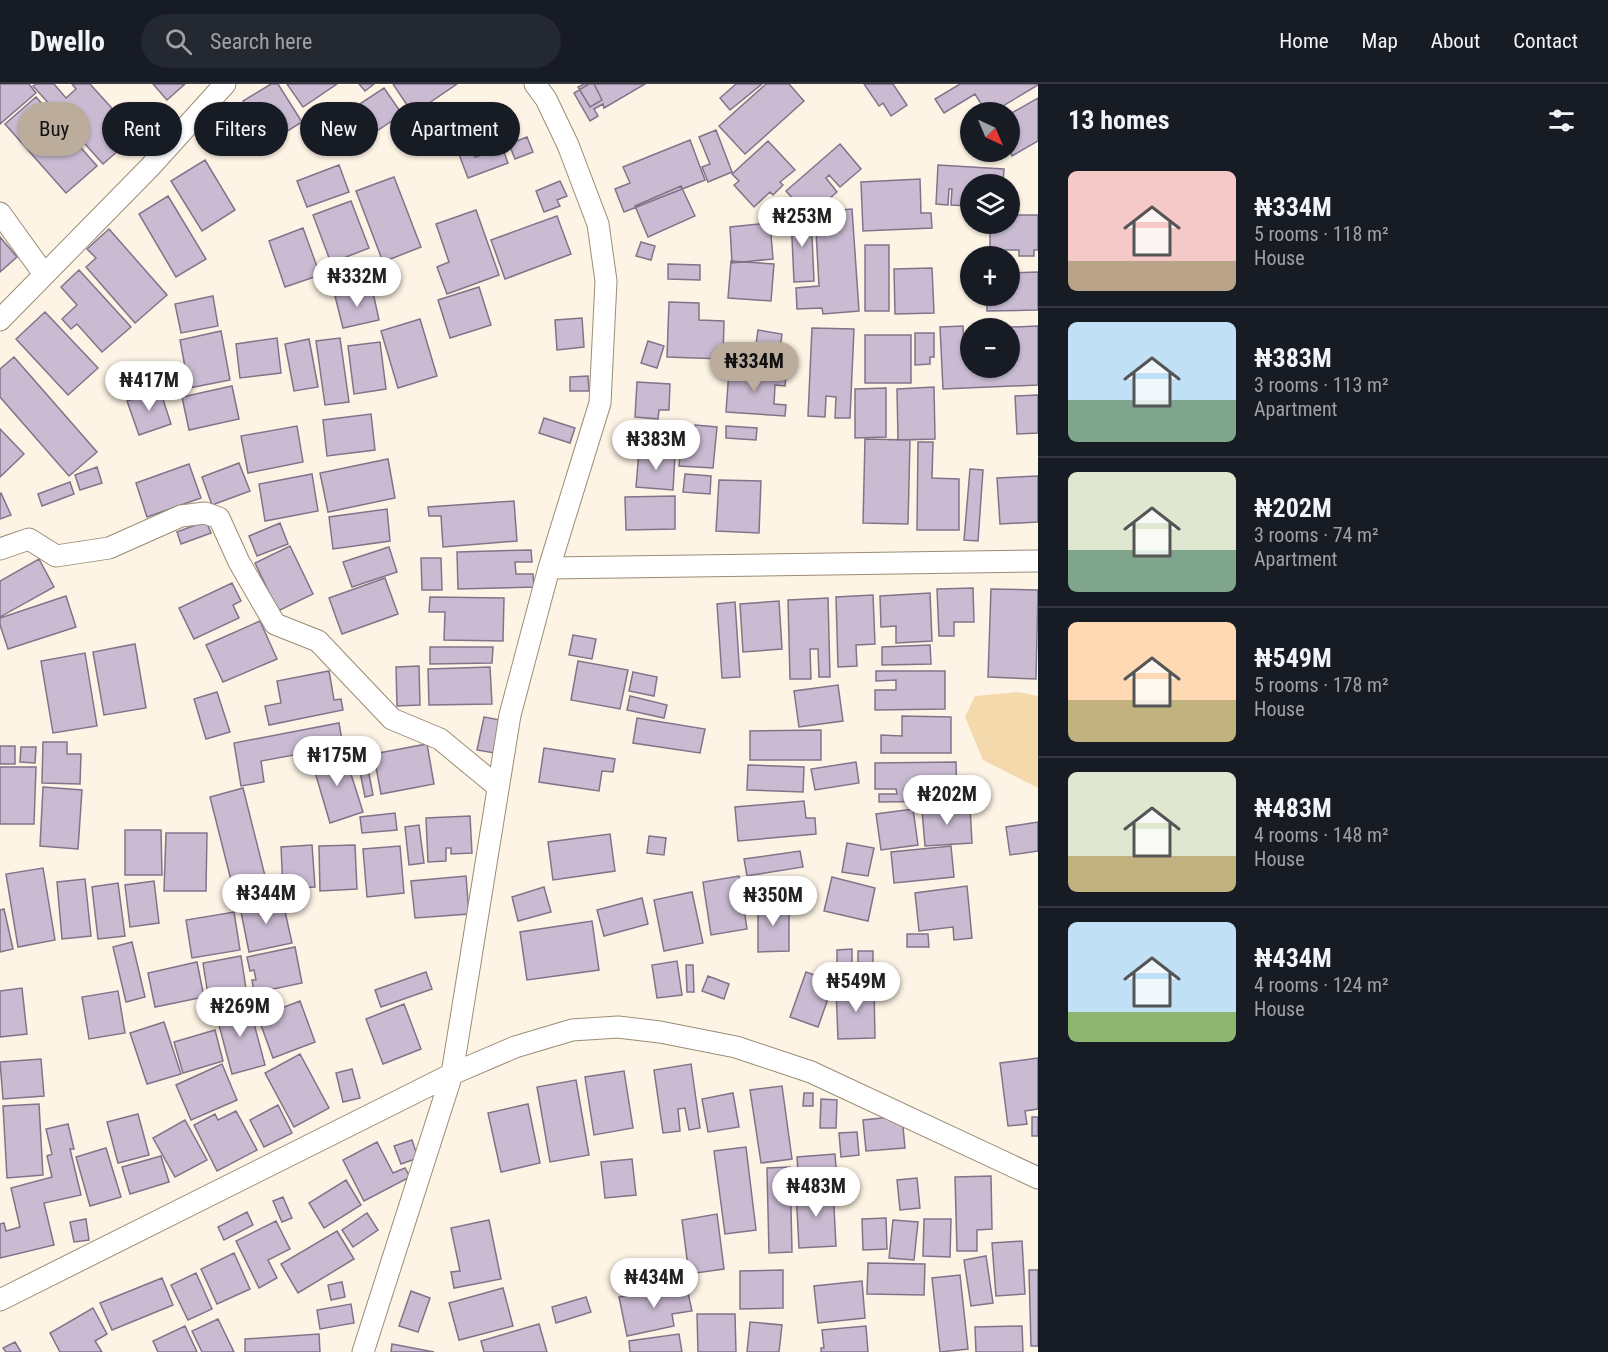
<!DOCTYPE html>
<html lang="en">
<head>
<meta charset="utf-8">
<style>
	:root { --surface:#171b24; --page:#242831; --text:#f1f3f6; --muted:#9ea1a6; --line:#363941; --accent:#bbac9c }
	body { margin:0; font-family:"Roboto Condensed",sans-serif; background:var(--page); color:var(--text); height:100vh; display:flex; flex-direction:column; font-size:22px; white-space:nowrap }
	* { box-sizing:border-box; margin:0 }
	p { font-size:20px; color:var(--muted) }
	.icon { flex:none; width:33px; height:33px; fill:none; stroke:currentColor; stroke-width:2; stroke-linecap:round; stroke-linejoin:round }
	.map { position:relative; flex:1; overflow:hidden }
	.side { display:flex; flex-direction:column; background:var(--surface); width:570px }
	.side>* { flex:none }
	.top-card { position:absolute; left:18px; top:18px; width:570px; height:54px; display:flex; gap:12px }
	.needle { width:39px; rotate:136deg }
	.tools { position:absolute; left:960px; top:18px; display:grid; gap:12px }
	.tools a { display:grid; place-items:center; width:60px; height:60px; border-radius:50%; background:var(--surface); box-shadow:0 2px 4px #0004; font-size:30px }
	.price { position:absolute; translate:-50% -51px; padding:0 14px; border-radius:21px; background:#fff; color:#222; font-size:20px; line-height:39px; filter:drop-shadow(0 2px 3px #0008) }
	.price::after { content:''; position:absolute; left:50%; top:36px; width:18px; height:14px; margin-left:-9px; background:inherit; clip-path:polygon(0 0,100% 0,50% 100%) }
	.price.active { background:var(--accent); color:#111 }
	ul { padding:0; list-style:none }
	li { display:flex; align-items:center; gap:18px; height:150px; padding:0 30px }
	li+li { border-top:2px solid var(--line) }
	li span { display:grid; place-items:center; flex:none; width:168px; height:120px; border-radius:9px; color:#555 }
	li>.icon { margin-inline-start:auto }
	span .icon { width:72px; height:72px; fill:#fffc; stroke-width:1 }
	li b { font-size:26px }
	h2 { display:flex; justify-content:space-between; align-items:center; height:72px; padding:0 30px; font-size:26px }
	.chip { padding:0 21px; border-radius:27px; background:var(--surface); box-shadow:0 2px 4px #0004; font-size:21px; line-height:54px }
	.chip.active { background:var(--accent); color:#111 }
	header { display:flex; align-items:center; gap:36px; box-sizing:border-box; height:84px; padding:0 30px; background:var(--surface); border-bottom:2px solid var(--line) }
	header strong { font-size:28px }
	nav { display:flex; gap:33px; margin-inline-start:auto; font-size:21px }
	.search { width:420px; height:54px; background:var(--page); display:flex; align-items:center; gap:15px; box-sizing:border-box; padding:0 21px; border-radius:33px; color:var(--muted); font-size:22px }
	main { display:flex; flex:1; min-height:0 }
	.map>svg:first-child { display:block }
</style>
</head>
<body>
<header>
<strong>Dwello</strong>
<div class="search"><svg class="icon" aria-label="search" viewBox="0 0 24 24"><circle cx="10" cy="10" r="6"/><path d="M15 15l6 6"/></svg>Search here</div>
<nav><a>Home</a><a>Map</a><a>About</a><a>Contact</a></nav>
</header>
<main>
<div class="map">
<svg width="1038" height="1268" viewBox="0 0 1038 1268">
	<rect width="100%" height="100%" fill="#fef4e5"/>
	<path fill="#f4d9ad" d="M1018 608 1038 612V704L983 676 965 633 975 612Z"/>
	<path fill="#cabbd3" stroke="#817489" stroke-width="1.5" d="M0 0H29L36 9 0 40Z
		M36 0H54L66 14 76 5 72 0H90L136 51 103 80 33 2Z
		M153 0H185L167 16Z
		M271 0H278L302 38 268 59 243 17Z
		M287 0H337L303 23Z
		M359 0H374L365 7Z
		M393 0H457L413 30Z
		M584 0H594L602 16 590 23 578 3Z
		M589 0H645L604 24 603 20 594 25 598 32 590 37 574 9Z
		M736 0H762L730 26 720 14Z
		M766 0H789L804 17 745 70 719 42Z
		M864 0H893L907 21 891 32 883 19 879 22Z
		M960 0H1038V1L993 28H986L975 10 944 29 935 15Z
		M384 4 402 30 341 71 323 44Z
		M36 13 97 82 66 109 5 40Z
		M1038 14V57L1012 72 1010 67V30Z
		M496 46 508 79 468 94 455 60 468 55 475 73 482 71 475 54Z
		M716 46 732 88 708 98 702 83 710 80 699 53Z
		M527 53 533 68 515 75 509 60Z
		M690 56 705 96 624 128 615 105 630 99 623 83Z
		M768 57 795 86 780 98 783 101 773 111 770 108 754 123 734 101 739 97 732 90Z
		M840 60 861 85 840 103 829 91 826 94 837 108 814 128 808 121 803 126 786 107Z
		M205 76 235 126 202 147 171 97Z
		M339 81 349 108 307 123 297 97Z
		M938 81 1004 85 1003 100H970V122L951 121 952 105H949L948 121 936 120Z
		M394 93 421 163 383 178 356 107Z
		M920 95 921 129H931L932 144 863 147 861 98Z
		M560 97 567 112 557 116 560 122 544 128 536 107Z
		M681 102 695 132 648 153 635 122Z
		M168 112 206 175 176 193 139 130Z
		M351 117 369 164 331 179 313 131Z
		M852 125 859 227 823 230 822 224 797 225 796 204 819 202 815 128Z
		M476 126 499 191 447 210 437 183 449 178 436 140Z
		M811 131 814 197 794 198 791 132Z
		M1010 131H1038V166H1034V172H1019V166H990V140H1010Z
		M557 132 571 170 505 195 491 156Z
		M770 139 773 175 732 179 730 143Z
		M303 144 320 191 285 203 269 157Z
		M109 145 167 211 135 239 86 183 96 174 87 165Z
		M0 153 17 173 0 188Z
		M641 158 655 162 651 176 636 172Z
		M865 161H889V227H865Z
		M731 177 774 180 771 217 728 214Z
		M668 180 700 181V196L668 195Z
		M932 184 934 229 895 230 894 185Z
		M79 186 131 243 102 268 77 240 71 245 62 235 77 221 61 203Z
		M1038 188V226L987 227V212H1010V189Z
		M479 203 491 241 450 254 438 216Z
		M372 204 379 236 343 244 335 212Z
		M213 212 218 242 181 249 175 220Z
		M669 218 699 219V236L724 237 723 275 667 273Z
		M45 228 98 284 68 311 16 255Z
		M582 234 584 263 557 266 555 236Z
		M420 235 437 292 398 304 381 247Z
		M963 242 964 265H970V284H1010V244H990L1038 242V301L943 305 940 243Z
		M812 244 854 245 850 334H835L836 313 826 312 825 333 808 332Z
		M758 246 782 250 778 278 754 274Z
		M221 247 230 296 189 304 180 256Z
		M915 249H934V273H930V280L915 281Z
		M865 251H911V299H865Z
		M277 254 281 289 240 294 236 260Z
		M340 254 349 318 325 321 316 257Z
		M309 255 318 303 294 307 285 260Z
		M648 257 664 262 657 284 641 279Z
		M380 258 386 305 354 310 348 262Z
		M14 273 97 368 69 392 0 313V285Z
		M729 286 786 290 785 302 775 301 774 320 786 321 785 332 726 328Z
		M588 292 589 307H570V293Z
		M637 298 670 300 669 326H659L658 335 635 333Z
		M232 302 239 335 189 346 182 313Z
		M934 303 935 355 898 356 897 305Z
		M886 304V353L855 354V305Z
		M160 306 171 340 139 351 127 317Z
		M1038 311V349L1017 350 1015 312Z
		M371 330 375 366 327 372 323 336Z
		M544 334 575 344 570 359 539 349Z
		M695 341 717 343 713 384 679 382 682 354 694 355Z
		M297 342 303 378 248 389 241 352Z
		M629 342 649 344 646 363 627 361Z
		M726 342 757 344 756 356 726 354Z
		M0 345 24 370 0 393Z
		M865 355 910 356 908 440 863 439Z
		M918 358H933L932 394 959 395V446H917Z
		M639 367 675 370 673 406 636 403Z
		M388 375 395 414 328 428 320 389Z
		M239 379 250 407 212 421 202 393Z
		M189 380 201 414 147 433 136 399Z
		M97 383 102 399 80 406 75 391Z
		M970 385 983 386 978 457 964 456Z
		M312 390 318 427 265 437 259 400Z
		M685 390 711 392 710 410 683 408Z
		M1038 392V438L1000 440 997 394Z
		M719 396 761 397 759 449 716 447Z
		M70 398 74 410 42 422 38 410Z
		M1 409 11 431 0 435V410Z
		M675 412V445L626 446 625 413Z
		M514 417 517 457 443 463 441 432H429L428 423Z
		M387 425 390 457 333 465 329 433Z
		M206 437 211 449 181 460 177 448Z
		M280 439 288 460 257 472 249 452Z
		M290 462 313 510 278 527 255 479Z
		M389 463 397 488 352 503 343 478Z
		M531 466 532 478H515L516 490H533L534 503 458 505 457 468Z
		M421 474H441L442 506H422Z
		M39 475 54 503 0 533V497Z
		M385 494 398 530 342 550 329 514Z
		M232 499 241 517 233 521 239 534 194 555 179 524Z
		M973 504 974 538H954V552H939L937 505Z
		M991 505 1038 506 1036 595 988 593Z
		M930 509 932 557 896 559V542L881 543 880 512Z
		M873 511 875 560 856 561 857 582 838 583 836 513Z
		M66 512 76 543 8 565 0 541V534Z
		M430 513 504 514 503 557 444 556 445 528H429Z
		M828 514 830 593H819L818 565H810L811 595H790L788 516Z
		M779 517 782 565 743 568 740 520Z
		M735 518 740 593 722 594 717 520Z
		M260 537 277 575 223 598 206 561Z
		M573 551 596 555 592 575 569 571Z
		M135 560 146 624 104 631 93 568Z
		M930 561 931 580 882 581V563Z
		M430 563H493L492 579 430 580Z
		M85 569 97 642 53 649 41 577Z
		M578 577 628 586 620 625 571 616Z
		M419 582 420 621 397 622 396 583Z
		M490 583 492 620 429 621 428 585Z
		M329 587 334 616 341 615 343 626 269 641 265 622 281 619 277 597Z
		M876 587H945V625L875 626V606H896V596L876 597Z
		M633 588 657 593 654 612 629 607Z
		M838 601 843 637 799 643 794 607Z
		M217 608 230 648 206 655 194 615Z
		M630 612 667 621 664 634 627 626Z
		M902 632 951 633V669H881V651L902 652Z
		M484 633 500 636 494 669 477 666Z
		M637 634 705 645 700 669 633 659Z
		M339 639 343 662 261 677 264 698 241 702 234 659Z
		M821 646V676H750V647Z
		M43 658H67V670H81L80 700 42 699Z
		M427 660 434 700 381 710 376 683 368 685 373 711 365 713 357 673Z
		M0 662H15V680H0Z
		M21 663H36L35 679 20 678Z
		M544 664 615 675 613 688 602 687 599 707 539 698Z
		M344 668 363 728 330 739 312 678Z
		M856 678 859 699 815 706 811 685Z
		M956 678 957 717 879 718V710H897L896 705H875V679Z
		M748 681 804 683 803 708 747 706Z
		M0 683H36L34 740H0Z
		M43 703 82 706 78 765 40 762Z
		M243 704 268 804 235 812 210 713Z
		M804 717 806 734H815L816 750 738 757 735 723Z
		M970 723 972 759 925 762 922 726Z
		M913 725 918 761 881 766 876 730Z
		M395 729 397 746 362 749 360 733Z
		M470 732 472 769 451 770V764H446V777L428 778 426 734Z
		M1038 738V767L1010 771 1006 743Z
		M419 741 424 779 409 781 405 743Z
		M125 746H161L162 791H125Z
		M166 749H207L206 807H164Z
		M610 750 615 787 553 796 548 758Z
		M649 752 666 754 664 771 647 769Z
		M847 759 874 764 868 792 842 788Z
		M312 761 315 803 283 805 281 763Z
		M355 761 357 805 320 807 319 762Z
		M400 762 404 809 367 813 363 765Z
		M951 762 954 793 894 799 891 768Z
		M800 767 803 783 747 792 744 775Z
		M43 784 55 856 18 863 6 790Z
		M466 792 469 830 415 834 411 797Z
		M739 792 747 845 711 851 703 798Z
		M832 793 875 804 868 837 824 827Z
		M85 795 91 852 62 855 57 798Z
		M154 797 159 839 130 843 125 801Z
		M118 799 125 852 98 855 92 803Z
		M967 802 972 854 954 856 953 843 919 847 915 809Z
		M544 803 551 828 518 837 512 813Z
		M692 808 703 859 664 867 654 816Z
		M282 814 292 859 249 868 240 823Z
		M642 814 648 840 604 852 597 826Z
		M758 818H789V867L758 868Z
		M4 825 13 865 0 868V826Z
		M234 828 240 866 192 874 186 836Z
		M592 837 599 886 527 896 520 848Z
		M907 850H928L929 863H907Z
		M132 858 145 913 126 918 113 863Z
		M295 863 302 899 254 909 252 896H256L254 886 250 887 247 873Z
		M852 865V900L837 901V866Z
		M858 867H873V902H858Z
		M241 872 246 905 208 911 203 879Z
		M677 877 682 911 657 914 652 881Z
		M197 878 204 913 155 923 148 889Z
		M686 881H693L694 908H687Z
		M426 888 432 905 381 923 375 906Z
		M806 888 834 898 818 943 790 933Z
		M708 892 729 900 724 915 702 907Z
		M22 904 27 950 0 953V907Z
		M874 904 875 954 838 955 836 905Z
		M118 907 125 949 89 955 82 913Z
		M248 917 265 981 232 990 215 926Z
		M300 917 315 958 273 974 258 933Z
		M404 920 421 965 383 980 366 935Z
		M164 938 181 990 147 1000 130 949Z
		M215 946 223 977 183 989 174 958Z
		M300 970 329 1024 294 1043 265 989Z
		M1038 974V1025L1025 1027 1027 1040 1008 1042 1000 979Z
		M41 975 44 1012 3 1015 0 978Z
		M222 980 237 1016 191 1036 176 1001Z
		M691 980 700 1044 689 1046 685 1024 678 1025 680 1047 663 1049 654 986Z
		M352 985 360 1014 343 1018 336 989Z
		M624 987 633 1044 594 1051 585 993Z
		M576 996 589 1071 550 1078 537 1003Z
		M782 1002 792 1075 761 1079 750 1006Z
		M733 1009 739 1043 708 1048 702 1015Z
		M804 1009H813V1022H803Z
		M821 1015 837 1016 836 1044H820Z
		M39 1020 43 1091 7 1094 3 1022Z
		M528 1020 540 1079 501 1088 488 1029Z
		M278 1021 292 1049 264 1063 250 1036Z
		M236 1027 257 1066 217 1087 194 1041 215 1030 218 1036Z
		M138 1030 149 1071 118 1079 107 1038Z
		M902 1032 905 1064 866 1067 863 1036Z
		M1032 1033H1038V1052H1032Z
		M185 1036 207 1076 175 1093 153 1054Z
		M68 1040 74 1065H70L81 1111 44 1119 54 1161 0 1174V1140L4 1139 6 1147 20 1143 11 1104 52 1093 47 1072 52 1070 46 1045Z
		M857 1048 859 1071 841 1073 839 1049Z
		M412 1056 418 1074 401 1080 394 1062Z
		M377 1058 393 1089 405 1084 410 1093 364 1117 343 1076Z
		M746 1063 756 1146 725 1150 714 1067Z
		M106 1064 121 1113 90 1122 76 1073Z
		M835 1070 837 1097 799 1101 797 1073Z
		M161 1072 169 1098 130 1110 122 1083Z
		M632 1075 636 1111 605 1114 601 1078Z
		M790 1083 792 1168 769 1169 767 1084Z
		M991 1092 992 1145 977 1146V1167H957L955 1093Z
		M917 1094 920 1124 900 1126 897 1096Z
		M346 1096 361 1121 324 1144 309 1119Z
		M833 1105 836 1162 799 1164 796 1107Z
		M283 1113 292 1134 282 1138 273 1117Z
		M247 1128 253 1141 224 1156 218 1143Z
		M367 1129 378 1146 353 1163 342 1146Z
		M717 1130 724 1185 689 1190 682 1136Z
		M886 1134 887 1165 863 1166 862 1135Z
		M86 1135 89 1156 74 1158 70 1138Z
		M924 1135H951L950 1173 923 1172Z
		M489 1136 501 1195 454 1204 451 1188 460 1187 451 1144Z
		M893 1136 918 1138 914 1176 889 1174Z
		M276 1137 290 1165 268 1176 277 1194 259 1204 236 1157Z
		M337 1147 354 1175 298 1209 281 1180Z
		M1022 1157 1025 1210 996 1212 992 1159Z
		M234 1169 250 1205 217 1220 201 1185Z
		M986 1172 993 1219 971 1222 964 1176Z
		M868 1179 925 1180 924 1211 867 1210Z
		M783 1186V1224L740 1225V1187Z
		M1029 1186H1038V1262H1031Z
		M196 1189 212 1225 188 1236 171 1201Z
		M960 1191 968 1265 940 1268 932 1194Z
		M162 1194 173 1221 112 1246 100 1219Z
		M862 1197 865 1234 818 1239 814 1202Z
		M342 1198 345 1213 331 1216 328 1201Z
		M686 1200 692 1227 672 1230 674 1242 627 1252 619 1213Z
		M503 1204 513 1242 459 1256 449 1219Z
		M411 1207 430 1214 418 1248 399 1242Z
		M586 1213 591 1228 556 1239 552 1223Z
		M351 1220 354 1239 320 1245 317 1226Z
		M93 1224 107 1250 95 1257 102 1268H60L50 1249Z
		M697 1230H735L736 1268H698Z
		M218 1235 234 1268H202L192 1247Z
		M750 1238 782 1241 779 1268H747Z
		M539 1240 547 1268H484L481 1257Z
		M185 1242 197 1268H158L153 1257Z
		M866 1242 868 1268H821V1264H824L822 1246Z
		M1022 1242 1023 1268H976L975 1243Z
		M319 1250 320 1268H245V1255Z
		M679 1250 682 1268H630L629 1257Z
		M15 1258 21 1268H6L3 1264Z
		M392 1260 434 1268H391Z"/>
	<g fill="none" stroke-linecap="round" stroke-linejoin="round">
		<g stroke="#9a8c75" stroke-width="23">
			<path id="minor" d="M0 129 44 190
				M0 236 150 83 225 0
				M0 465 29 455 56 472 109 464 181 432 205 429 219 434 239 478 275 540 318 557 392 635 440 655 498 703
				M549 484 1038 477
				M0 1216 452 990 515 963 572 946 618 943 660 948 736 963 811 988 1038 1094
				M363 1268 452 990 510 631 549 484 600 319 606 197 598 140 568 61 546 15 535 0"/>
		</g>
		<use href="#minor" stroke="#fff" stroke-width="21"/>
	</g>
</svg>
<div class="tools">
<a><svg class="needle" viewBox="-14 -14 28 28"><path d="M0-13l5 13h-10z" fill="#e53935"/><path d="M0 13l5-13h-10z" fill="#9ea1a6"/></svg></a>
<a><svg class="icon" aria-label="layers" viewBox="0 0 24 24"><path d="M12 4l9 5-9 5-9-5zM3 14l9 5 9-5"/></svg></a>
<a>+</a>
<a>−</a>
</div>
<b class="price" style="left:802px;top:164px">₦253M</b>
<b class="price" style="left:357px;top:224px">₦332M</b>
<b class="price active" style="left:754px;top:309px">₦334M</b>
<b class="price" style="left:149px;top:328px">₦417M</b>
<b class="price" style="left:656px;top:387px">₦383M</b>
<b class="price" style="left:337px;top:703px">₦175M</b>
<b class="price" style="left:947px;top:742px">₦202M</b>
<b class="price" style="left:266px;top:841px">₦344M</b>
<b class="price" style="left:773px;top:843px">₦350M</b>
<b class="price" style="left:856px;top:929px">₦549M</b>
<b class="price" style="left:240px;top:954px">₦269M</b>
<b class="price" style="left:816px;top:1134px">₦483M</b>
<b class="price" style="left:654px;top:1225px">₦434M</b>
<div class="top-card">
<a class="chip active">Buy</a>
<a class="chip">Rent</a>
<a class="chip">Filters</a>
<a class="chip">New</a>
<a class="chip">Apartment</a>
</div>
</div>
<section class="side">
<h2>13 homes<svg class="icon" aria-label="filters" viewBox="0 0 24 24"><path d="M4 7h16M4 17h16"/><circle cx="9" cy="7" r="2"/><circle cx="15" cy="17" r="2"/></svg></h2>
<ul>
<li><span style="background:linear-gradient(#f6c9c9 75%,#b9a48a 0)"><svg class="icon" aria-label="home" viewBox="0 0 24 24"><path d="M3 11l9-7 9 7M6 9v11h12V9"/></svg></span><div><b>₦334M</b><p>5 rooms · 118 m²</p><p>House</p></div></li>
<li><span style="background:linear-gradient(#bfe0f5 65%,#7fa58c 0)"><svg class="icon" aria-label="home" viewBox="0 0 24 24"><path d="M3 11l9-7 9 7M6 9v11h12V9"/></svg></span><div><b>₦383M</b><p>3 rooms · 113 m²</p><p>Apartment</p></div></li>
<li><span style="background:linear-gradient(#dfe7d0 65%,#7fa58c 0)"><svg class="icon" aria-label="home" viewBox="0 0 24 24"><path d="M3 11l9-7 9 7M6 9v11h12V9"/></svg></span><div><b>₦202M</b><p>3 rooms · 74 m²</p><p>Apartment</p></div></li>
<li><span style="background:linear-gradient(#ffd9b3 65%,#c2b280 0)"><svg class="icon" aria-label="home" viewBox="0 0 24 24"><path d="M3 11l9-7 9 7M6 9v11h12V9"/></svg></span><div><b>₦549M</b><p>5 rooms · 178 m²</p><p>House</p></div></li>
<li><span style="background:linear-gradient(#dfe7d0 70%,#c2b280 0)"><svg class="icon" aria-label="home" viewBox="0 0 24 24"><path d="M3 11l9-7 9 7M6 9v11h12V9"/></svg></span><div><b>₦483M</b><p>4 rooms · 148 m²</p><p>House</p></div></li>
<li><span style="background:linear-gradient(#bfe0f5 75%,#8fb573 0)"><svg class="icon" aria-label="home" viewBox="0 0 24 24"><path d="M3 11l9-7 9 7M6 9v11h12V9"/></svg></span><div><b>₦434M</b><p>4 rooms · 124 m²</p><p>House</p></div></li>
</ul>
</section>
</main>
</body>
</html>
